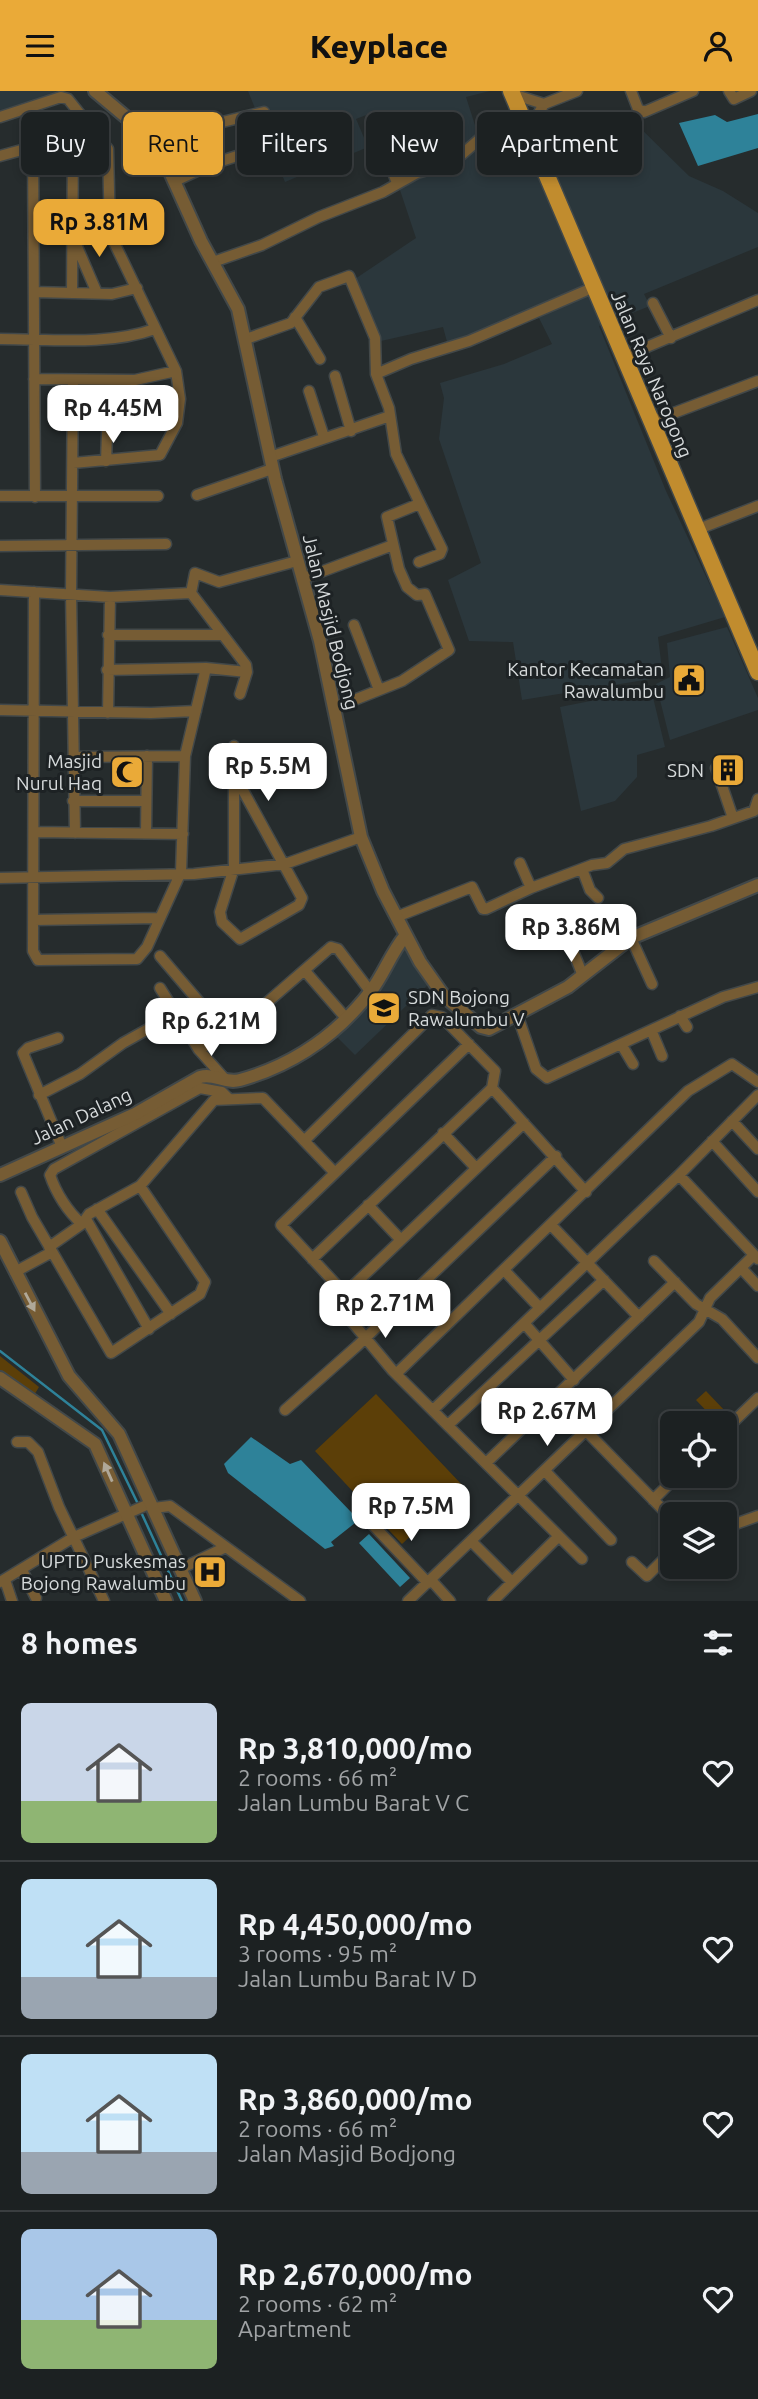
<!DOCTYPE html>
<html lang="en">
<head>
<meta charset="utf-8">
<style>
	:root { --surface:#1c2122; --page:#25292a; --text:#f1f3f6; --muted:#a0a3a5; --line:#3a3e40; --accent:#eaaa38 }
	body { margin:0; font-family:Ubuntu,sans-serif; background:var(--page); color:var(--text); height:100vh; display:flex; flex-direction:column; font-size:26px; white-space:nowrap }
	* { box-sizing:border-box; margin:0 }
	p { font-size:23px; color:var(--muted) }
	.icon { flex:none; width:38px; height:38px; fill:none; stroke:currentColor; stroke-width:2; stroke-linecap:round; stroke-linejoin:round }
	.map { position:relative; height:1510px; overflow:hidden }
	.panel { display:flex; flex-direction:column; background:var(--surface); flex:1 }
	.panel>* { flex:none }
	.hud { position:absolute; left:21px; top:21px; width:718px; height:63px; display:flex; gap:14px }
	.buttons { position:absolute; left:660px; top:1320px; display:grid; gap:14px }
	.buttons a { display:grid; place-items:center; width:77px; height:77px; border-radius:10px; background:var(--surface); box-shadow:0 4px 10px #0003,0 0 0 2px var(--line); font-size:35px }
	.price { position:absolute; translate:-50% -60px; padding:0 16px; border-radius:14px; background:#fff; color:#222; font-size:23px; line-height:46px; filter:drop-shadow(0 2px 4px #0008) }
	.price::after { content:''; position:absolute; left:50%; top:42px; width:21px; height:16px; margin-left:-10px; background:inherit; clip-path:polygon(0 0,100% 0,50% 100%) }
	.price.current { background:var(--accent); color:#111 }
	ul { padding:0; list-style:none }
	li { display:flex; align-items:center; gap:21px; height:175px; padding:0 21px }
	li+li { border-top:2px solid var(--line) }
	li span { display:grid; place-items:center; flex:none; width:196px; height:140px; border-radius:10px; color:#555 }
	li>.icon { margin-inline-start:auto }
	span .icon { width:84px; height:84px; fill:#fffc; stroke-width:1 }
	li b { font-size:30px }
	h2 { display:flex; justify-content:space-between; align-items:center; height:84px; padding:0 21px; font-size:30px }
	.tag { padding:0 24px; border-radius:10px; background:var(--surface); box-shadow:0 4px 10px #0003,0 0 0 2px var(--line); font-size:24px; line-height:63px }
	.tag.current { background:var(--accent); color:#111 }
	header { display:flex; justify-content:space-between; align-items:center; height:91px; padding:0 21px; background:var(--accent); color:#111; font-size:32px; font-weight:800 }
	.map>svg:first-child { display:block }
</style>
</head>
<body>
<header><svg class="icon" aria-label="menu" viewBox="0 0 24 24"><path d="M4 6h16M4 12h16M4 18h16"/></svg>Keyplace<svg class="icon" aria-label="person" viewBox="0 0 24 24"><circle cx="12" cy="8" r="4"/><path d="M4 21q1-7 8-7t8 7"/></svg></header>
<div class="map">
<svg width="758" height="1510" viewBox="0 0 758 1510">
	<rect width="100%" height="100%" fill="#262c2d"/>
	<path fill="#2b373c" d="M0 0H60L0 27Z
		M248 0H490L466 6 488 75 549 55 603 32 604 39 633 30 689 85 723 100 758 122V156L644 203 650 215 599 235 666 400 725 526 658 546 663 586 522 609 513 551 469 550 448 489 481 472 439 348 444 307 440 292 504 273 552 253 539 227 471 253 449 258 443 236 381 250 352 190 416 147 374 21 356 28 368 56 285 91Z
		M727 536 758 607V619L670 649 656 593 670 586 667 552Z
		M651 598 665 656 637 664V686L615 710 581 720 560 616Z
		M407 855 430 892 355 964 336 945 374 906Z"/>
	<path fill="#5c3f08" d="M0 1265 39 1296 33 1306 0 1283Z
		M706 1300 726 1321 716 1330 696 1309Z
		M376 1303 464 1396 402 1453 315 1360Z"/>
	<path fill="#2e8299" d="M758 23V57L698 75 679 32 715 24 727 31Z
		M251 1346 290 1373 301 1369 352 1422 355 1432 331 1451 334 1455 325 1458 228 1382 224 1373Z
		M369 1443 410 1487 400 1496 359 1452Z"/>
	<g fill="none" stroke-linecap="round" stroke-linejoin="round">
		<path stroke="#2e8299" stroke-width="2.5" d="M0 1260 102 1339 139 1415
			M141 1421 182 1510"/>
		<g stroke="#424849" stroke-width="13">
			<path id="minor" d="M631 0 638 18 644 21 693 0
				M729 0 734 8 751 0
				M512 3 544 13
				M0 26 61 6 68 8 108 58 110 143 176 280 180 308 177 332 160 364 73 372
				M376 37 397 92
				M528 41 544 13 577 0
				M157 52 181 41 264 21
				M33 54 35 406
				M0 65 94 39
				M175 90 212 73 265 56
				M75 151 97 202
				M213 171 262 154 319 126 383 101 417 82 452 72 483 45 524 33
				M34 201 112 203 137 197
				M72 202 73 46
				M653 212 671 247
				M295 226 320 268
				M0 248C51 248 107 255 155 238
				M246 248 291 232 319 196 349 185 375 247 376 283 389 317 396 363 442 458 440 463 419 471
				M623 266 758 209
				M376 283 411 268 469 250 592 197
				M335 285 351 340
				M34 288 135 289 176 280
				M73 289 71 502 75 742
				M309 300 324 346
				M650 331 758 290
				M270 366 390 325
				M106 370 109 290
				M197 404 272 378
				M0 405H158
				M696 439 758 415
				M0 455 166 453
				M302 488 393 454
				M0 499 110 506 191 502
				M34 501 33 860 38 869 137 868 147 856 181 781 185 665 206 577
				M191 502 195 482 219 491 297 470
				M191 502 246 574 247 581 240 603
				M354 534 379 599
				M108 544H223
				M107 579 206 577 247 581
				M334 617 402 590 449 559 425 503 417 504 407 496 399 478 387 426 419 413
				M0 619 151 622 196 620
				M108 622 110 506
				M234 655V683L302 807 299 814 240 848 222 831 220 821 234 777V683
				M73 666 185 665
				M716 677 733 727
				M73 710H145
				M35 741 183 743
				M146 742 147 665
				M520 772 531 797
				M582 778 590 799 598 807
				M0 787 194 783 285 773 361 746
				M559 825 583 885
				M396 826 472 796 483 818H486L531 797 592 774 607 772 624 758 711 735 754 720 758 708
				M34 829 160 827
				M631 847 652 893
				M160 865 201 913 220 944
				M305 880 345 926
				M160 897 199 959 224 987
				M517 923 536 978 547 987 723 906 758 896
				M680 925 687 936
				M652 941 662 965
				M58 947 28 957 23 962 62 1056
				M621 953 633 973
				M199 959 256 921 331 856 338 858 370 900
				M492 997 586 1101
				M39 1004 80 983 123 952 175 923
				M732 1030 758 1058
				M524 1032 338 1209V1214L393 1280 582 1468
				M443 1042 476 1077
				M305 1049 432 924 442 926 495 980 492 997 312 1168
				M712 1050 758 1101
				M679 1084 758 1168
				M21 1101 32 1126 111 1262 200 1203 205 1191 140 1095
				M368 1114 401 1149
				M97 1118 171 1223
				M86 1128 149 1238
				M82 1133C68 1121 56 1102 50 1084L54 1078 200 997 222 1001 229 1008
				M551 1134 639 1226
				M49 1156 82 1133 89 1123 140 1095 214 1009 263 1007 335 1082
				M654 1170 696 1213 722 1228 758 1267
				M742 1178 758 1195
				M504 1179 540 1217
				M15 1181 52 1161
				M345 1203 281 1134 469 953
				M524 1232 574 1289
				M396 1283 688 1000 732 973 758 991
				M554 1307 672 1428
				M285 1319 357 1255 556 1065
				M433 1319 679 1084 758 1004
				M448 1334 604 1189
				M724 1340 758 1307
				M17 1351H28L38 1361 59 1416 104 1510
				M486 1372 675 1191
				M545 1380 611 1449
				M653 1409 678 1384
				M153 1417 170 1415 226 1456
				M372 1433 428 1492
				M724 1437 758 1425
				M471 1450 512 1491
				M632 1471 647 1485 672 1460
				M180 1478 226 1456 300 1510
				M22 1479 36 1507
				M5 1489 12 1510
				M431 1489 450 1510
				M0 1491 74 1446 151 1412
				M408 1510 699 1231 710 1207 754 1164
				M493 1510 559 1445"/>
		</g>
		<g stroke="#424849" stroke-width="16">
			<path id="tertiary" d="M95 0 157 52 201 150 238 218 275 388 320 550 361 746 383 800 420 871 444 905 481 936 489 938 568 896 631 847 758 794
				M0 1084 135 1023 200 986C215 982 225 993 240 989 294 974 337 944 371 900 384 883 391 862 405 845
				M0 1150 69 1285 119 1343 195 1510
				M0 1287 95 1353 166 1510"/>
		</g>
		<g stroke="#424849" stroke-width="19">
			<path id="primary" d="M511 0 758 581"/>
		</g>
		<use href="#minor" stroke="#765c34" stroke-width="10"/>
		<use href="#tertiary" stroke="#765c34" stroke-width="12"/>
		<use href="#primary" stroke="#c18c2e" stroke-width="16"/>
	</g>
	<defs><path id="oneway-solid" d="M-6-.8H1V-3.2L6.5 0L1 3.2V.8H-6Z" transform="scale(1.75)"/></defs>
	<g fill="#b0a898">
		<use href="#oneway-solid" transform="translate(30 1211) rotate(62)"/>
		<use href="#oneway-solid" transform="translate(108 1381) rotate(-114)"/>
	</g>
	<defs>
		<g id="civic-square" transform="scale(1.75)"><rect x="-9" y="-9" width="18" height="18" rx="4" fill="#eaaa38" stroke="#1d2224"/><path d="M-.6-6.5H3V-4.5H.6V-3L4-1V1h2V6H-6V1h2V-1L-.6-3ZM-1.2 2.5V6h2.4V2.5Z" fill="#111"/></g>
		<g id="building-square" transform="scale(1.75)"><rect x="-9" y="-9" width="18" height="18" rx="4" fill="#eaaa38" stroke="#1d2224"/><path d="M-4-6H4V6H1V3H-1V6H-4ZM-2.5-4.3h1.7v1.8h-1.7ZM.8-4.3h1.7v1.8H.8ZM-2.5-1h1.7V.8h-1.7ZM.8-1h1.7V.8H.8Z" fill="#111"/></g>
		<g id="mosque-square" transform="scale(1.75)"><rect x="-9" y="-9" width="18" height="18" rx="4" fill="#eaaa38" stroke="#1d2224"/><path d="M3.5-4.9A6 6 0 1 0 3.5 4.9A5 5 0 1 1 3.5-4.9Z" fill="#111"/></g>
		<g id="school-square" transform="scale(1.75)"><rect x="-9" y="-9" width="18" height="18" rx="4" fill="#eaaa38" stroke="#1d2224"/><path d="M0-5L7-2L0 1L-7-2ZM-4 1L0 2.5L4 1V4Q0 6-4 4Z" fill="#111"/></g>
		<g id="hospital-square" transform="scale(1.75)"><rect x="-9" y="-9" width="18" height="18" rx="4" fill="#eaaa38" stroke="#1d2224"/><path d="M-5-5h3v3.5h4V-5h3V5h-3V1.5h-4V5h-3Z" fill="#111"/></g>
	</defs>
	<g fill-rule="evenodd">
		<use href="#civic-square" x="689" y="589"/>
		<use href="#building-square" x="728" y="679"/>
		<use href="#mosque-square" x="127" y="681"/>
		<use href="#school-square" x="384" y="917"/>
		<use href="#hospital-square" x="210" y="1481"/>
	</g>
	<g text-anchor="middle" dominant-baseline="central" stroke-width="6" stroke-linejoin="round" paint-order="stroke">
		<g font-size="19" fill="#d6dadb" stroke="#1d2224">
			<text transform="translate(652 283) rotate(67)">Jalan Raya Narogong</text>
			<text transform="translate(331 531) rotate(76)">Jalan Masjid Bodjong</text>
			<text transform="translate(81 1025) rotate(-25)">Jalan Dalang</text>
		</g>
		<g font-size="19" fill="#d6dadb" stroke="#1d2224" text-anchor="end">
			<text x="664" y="578">Kantor Kecamatan<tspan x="664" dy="22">Rawalumbu</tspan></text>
			<text x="102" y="670">Masjid<tspan x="102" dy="22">Nurul Haq</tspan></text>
			<text x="704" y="679">SDN</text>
			<text x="408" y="906" text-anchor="start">SDN Bojong<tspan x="408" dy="22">Rawalumbu V</tspan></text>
			<text x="186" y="1470">UPTD Puskesmas<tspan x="186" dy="22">Bojong Rawalumbu</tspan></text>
		</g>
	</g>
</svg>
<div class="buttons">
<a><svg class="icon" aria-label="locate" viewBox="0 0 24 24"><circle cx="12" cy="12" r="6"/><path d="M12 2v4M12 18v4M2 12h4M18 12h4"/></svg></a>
<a><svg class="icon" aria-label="layers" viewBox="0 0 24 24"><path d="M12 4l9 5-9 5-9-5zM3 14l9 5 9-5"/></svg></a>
</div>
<b class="price current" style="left:99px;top:168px">Rp 3.81M</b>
<b class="price" style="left:113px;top:354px">Rp 4.45M</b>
<b class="price" style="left:268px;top:712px">Rp 5.5M</b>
<b class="price" style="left:571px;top:873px">Rp 3.86M</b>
<b class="price" style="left:211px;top:967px">Rp 6.21M</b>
<b class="price" style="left:385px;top:1249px">Rp 2.71M</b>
<b class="price" style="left:547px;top:1357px">Rp 2.67M</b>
<b class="price" style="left:411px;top:1452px">Rp 7.5M</b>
<div class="hud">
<a class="tag">Buy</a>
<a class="tag current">Rent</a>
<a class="tag">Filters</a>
<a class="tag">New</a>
<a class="tag">Apartment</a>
</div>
</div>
<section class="panel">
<h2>8 homes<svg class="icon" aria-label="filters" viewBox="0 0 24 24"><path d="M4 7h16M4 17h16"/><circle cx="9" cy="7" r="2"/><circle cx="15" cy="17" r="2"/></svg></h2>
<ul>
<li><span style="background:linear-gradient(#c9d6e8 70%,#8fb573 0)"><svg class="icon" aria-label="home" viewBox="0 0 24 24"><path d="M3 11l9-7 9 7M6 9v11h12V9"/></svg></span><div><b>Rp 3,810,000/mo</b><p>2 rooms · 66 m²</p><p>Jalan Lumbu Barat V C</p></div><svg class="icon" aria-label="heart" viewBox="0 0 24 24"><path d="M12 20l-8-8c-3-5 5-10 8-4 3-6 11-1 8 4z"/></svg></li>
<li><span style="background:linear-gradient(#bfe0f5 70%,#9aa5b1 0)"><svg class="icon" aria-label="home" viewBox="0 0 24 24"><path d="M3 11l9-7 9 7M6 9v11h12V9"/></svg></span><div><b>Rp 4,450,000/mo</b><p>3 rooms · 95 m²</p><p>Jalan Lumbu Barat IV D</p></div><svg class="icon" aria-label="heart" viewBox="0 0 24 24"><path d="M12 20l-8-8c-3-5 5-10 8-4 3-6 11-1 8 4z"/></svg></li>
<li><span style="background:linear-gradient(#bfe0f5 70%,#9aa5b1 0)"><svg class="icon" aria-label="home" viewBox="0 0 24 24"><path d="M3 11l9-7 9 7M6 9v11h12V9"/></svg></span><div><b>Rp 3,860,000/mo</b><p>2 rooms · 66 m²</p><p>Jalan Masjid Bodjong</p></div><svg class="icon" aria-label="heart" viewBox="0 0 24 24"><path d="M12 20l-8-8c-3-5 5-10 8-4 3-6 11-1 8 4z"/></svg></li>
<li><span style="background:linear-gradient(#a9c7e8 65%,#8fb573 0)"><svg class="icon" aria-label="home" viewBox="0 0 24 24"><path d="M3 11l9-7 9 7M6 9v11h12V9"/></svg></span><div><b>Rp 2,670,000/mo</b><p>2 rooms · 62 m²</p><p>Apartment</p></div><svg class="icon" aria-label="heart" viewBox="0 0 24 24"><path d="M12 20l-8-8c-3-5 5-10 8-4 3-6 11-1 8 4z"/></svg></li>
</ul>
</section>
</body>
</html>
